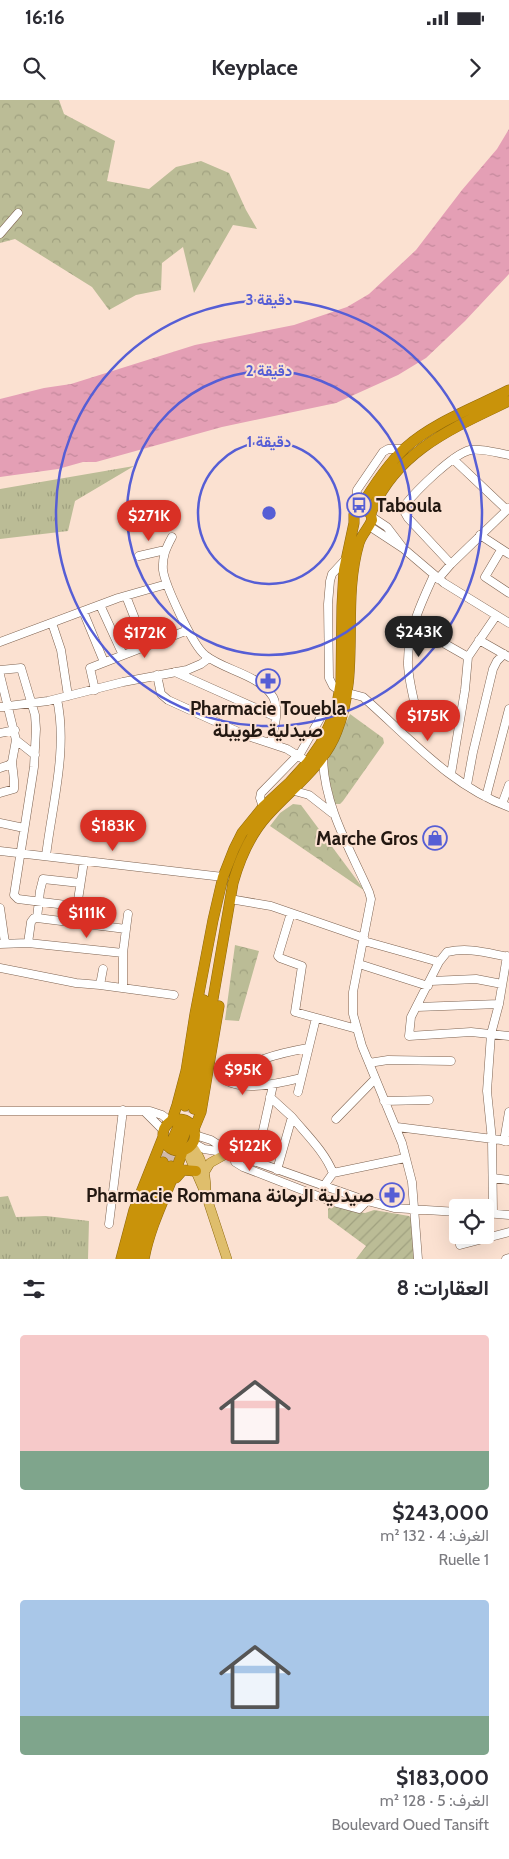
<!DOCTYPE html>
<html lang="ar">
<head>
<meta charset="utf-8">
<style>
	:root { --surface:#fff; --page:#f7f7f7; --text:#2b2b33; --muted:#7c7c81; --accent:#d93025 }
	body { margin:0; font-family:Cabin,Vazirmatn,sans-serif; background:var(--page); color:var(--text); direction:rtl; height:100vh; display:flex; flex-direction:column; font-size:19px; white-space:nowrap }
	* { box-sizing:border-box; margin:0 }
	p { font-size:16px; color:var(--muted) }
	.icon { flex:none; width:28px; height:28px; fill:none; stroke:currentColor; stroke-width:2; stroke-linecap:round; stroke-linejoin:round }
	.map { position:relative; height:1159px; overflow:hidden; direction:ltr }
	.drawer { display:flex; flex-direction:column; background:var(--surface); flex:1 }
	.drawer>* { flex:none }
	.buttons { position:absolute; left:449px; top:1099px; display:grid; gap:10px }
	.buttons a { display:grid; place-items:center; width:45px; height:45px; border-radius:5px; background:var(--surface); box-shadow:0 5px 20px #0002; font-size:25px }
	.price { position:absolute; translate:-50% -42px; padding:0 11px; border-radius:18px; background:var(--accent); color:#fff; font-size:16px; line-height:32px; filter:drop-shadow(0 1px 2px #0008) }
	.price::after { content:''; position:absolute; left:50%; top:30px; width:15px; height:11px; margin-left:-8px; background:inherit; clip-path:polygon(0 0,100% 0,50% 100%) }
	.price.on { background:#222; color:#fff }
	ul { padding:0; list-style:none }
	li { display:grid; align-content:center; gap:10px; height:265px; padding:0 20px }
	li span { display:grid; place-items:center; height:155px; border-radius:5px; color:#555 }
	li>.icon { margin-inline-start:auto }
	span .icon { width:90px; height:90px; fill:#fffc; stroke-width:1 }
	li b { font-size:21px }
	h2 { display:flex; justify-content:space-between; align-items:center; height:60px; padding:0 20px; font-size:21px }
	.status { display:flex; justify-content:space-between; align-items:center; height:35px; padding:0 25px; background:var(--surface); direction:ltr }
	.status svg { height:14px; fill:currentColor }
	header { display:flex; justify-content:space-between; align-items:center; height:65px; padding:0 20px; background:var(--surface); font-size:22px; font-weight:800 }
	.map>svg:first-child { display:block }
</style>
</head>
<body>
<div class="status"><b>16:16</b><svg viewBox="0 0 49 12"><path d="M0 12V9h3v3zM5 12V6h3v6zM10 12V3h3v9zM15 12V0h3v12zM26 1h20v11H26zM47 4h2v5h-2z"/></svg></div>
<header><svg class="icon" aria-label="forward" viewBox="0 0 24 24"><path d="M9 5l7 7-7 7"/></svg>Keyplace<svg class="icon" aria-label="search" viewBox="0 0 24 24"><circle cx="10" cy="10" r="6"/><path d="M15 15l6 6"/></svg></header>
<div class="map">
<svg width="509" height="1159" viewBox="0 0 509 1159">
	<defs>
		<pattern id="grass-tufts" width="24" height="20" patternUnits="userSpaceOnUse" patternTransform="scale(1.25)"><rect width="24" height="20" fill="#bbbc96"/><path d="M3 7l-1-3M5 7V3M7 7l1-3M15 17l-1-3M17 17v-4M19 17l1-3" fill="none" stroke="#a0a180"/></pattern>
		<pattern id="park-crowns" width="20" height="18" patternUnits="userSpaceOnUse" patternTransform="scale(1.25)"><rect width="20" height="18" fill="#bbbc96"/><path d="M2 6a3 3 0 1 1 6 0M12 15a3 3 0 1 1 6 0" fill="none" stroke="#a0a180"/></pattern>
		<pattern id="garden-furrows" width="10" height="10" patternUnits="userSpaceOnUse" patternTransform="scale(1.25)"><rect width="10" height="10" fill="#bbbc96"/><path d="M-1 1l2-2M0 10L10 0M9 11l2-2" fill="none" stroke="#a0a180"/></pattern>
		<pattern id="water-ripples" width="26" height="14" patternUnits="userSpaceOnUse" patternTransform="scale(1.25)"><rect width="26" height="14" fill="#e49fb5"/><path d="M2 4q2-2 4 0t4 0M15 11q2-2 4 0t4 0" fill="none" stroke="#c3889b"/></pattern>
	</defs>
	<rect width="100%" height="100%" fill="#fbe1d1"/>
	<path fill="url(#grass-tufts)" d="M134 366 75 401 68 431 0 439V389Z
		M8 1096 16 1117 46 1116 89 1121 88 1159H0V1097Z"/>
	<path fill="url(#park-crowns)" d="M0 0H59L64 14 115 41 107 81 149 89 176 67 201 61 229 73 246 110 257 129 233 125 194 193 183 147 162 163 161 190 136 195 109 210 92 187 15 139 0 143Z
		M350 614 383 638 384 643 343 701 340 704H335L327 673 328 660Z
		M293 704 301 705 365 791 270 726 280 713Z
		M235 845 259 851 239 921 225 920Z"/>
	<path fill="url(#garden-furrows)" d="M328 1100 359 1112 365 1113 374 1110 409 1116 411 1118 415 1159H356L366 1146 328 1118Z"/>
	<path fill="url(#water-ripples)" d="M509 29V174L465 221 426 258 398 275 336 303 222 327 96 362H83L58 369 0 377V299L44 288 71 284 195 245 294 225 347 207 369 194 416 150 462 90 497 49Z"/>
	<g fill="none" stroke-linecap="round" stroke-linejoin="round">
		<path stroke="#d0b9ab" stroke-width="10" stroke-dasharray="10 5" stroke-linecap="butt" d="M179 1025 185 1006
			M187 1028 194 1009
			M163 1062 171 1043
			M171 1066 180 1046"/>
		<g stroke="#7e6351" stroke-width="9">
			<path id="minor" d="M0 134 18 113
				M453 359 507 410
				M362 405 357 396V390L383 352 388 349H404
				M372 417 387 427 403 448
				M369 426 404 449 444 483 509 523
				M480 435 509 454
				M172 437C166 448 162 457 163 470 165 485 193 546 205 555 225 571 259 574 273 597 280 611 274 628 271 642
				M501 450 485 477 509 493
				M139 456 165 450
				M451 464 408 418 404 411 405 405C416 391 453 354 470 350 482 348 497 353 509 355
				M438 479 451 464 509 408
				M126 496 146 547
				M100 505 123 555
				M83 511 104 562
				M52 523 61 550 68 596
				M412 532 433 537 468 557
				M479 540 509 557
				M0 542 118 498 167 484
				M0 570 21 568 35 615 36 629 34 667 14 795 18 799 74 806 78 800 84 761
				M175 572 276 617
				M0 575 16 640 35 655
				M157 575 161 594 168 600 245 635 287 649 308 662
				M95 590 90 568 188 530
				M340 591 333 586 329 578 328 504 330 481 332 474 345 460
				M348 593 363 597C409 637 450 686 509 707
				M0 607 48 601 123 582 187 570 201 564 209 558
				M419 622C415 604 409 584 408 565 407 533 421 503 434 475
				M0 633 15 630
				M323 658C324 706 350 749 369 792L371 799 353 892V914L362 946 402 1043 412 1082 418 1159
				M0 668 9 665 12 662 16 640
				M451 674 465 590 468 557 496 516
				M467 685 473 652 493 569 497 561 504 554
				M291 690 309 695 332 713
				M0 693 14 689V680L12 662
				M486 697 509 609
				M502 704 509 685
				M263 707 260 698 261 693 301 652 322 615 328 611 336 610
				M0 723 24 728
				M0 751 223 777
				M46 756C52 705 68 650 57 599
				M230 799 271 806 364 838
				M0 808 5 843
				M291 813 278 856 280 858 302 866 295 912 357 929
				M37 818 40 791 43 779 80 783
				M126 829 128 814
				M364 841 439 862
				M28 843 31 822 34 818H37L126 829 123 853
				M0 844 28 843 123 853V888
				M509 857C487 853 469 847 447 852L439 862 411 917 409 936 471 932 509 936
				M359 864 428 886
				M0 868 76 883 100 885 103 869
				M431 881 476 879 502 884
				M100 885 174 895
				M417 907 499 904
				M369 963 388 960 451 961
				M225 980C247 961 280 953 308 948
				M225 980C244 992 280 983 301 978
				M298 992 316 918
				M270 997 292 1017 277 1070
				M384 1001 429 1000
				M0 1011H150L162 1015 170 1021
				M145 1012 163 1030
				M292 1017C306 1034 325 1052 333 1073L323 1087
				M336 1019 375 979
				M397 1027 509 1041
				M195 1035 211 1040 231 1053 367 1101 394 1108 458 1112
				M504 1041 509 1012
				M193 1043 204 1049 229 1053
				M235 1055V1062L243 1067 333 1102 359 1109 367 1101
				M256 1062 273 985
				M333 1073 405 1058
				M493 1078 509 1080
				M485 1113 509 1115
				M493 1113 492 1040 487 991 491 934 499 904 507 856
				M109 1124 123 1010
				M460 1145 509 1132
				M506 1159 509 1158"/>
		</g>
		<g stroke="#8f680c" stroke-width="10">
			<path id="major" d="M191 1045C202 1058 206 1073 206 1090
				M186 1049 206 1095 227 1159
				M204 1073 210 1063 226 1054"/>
		</g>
		<g stroke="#8f680c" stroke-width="11">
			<path id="highway" d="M371 413C396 351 453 328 509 301
				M185 1006 195 958 204 900
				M194 1009 233 783C240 758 250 735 267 716 291 689 324 666 337 631 361 571 341 504 359 443 362 434 368 429 372 420L371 415 368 411 359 410
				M163 1035a16 16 0 1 1 32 0a16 16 0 1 1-32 0Z
				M172 1020 177 1005 186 971 195 914 213 820 223 777 234 749 242 733 263 707 290 682 308 662 321 643 336 610 341 581 342 506 344 470 354 423V414L359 410C372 388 386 366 405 348 434 322 474 308 509 290
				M194 1029 201 1012 219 906
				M171 1043 179 1025
				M180 1046 187 1028
				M176 1078 183 1070 196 1071
				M121 1159 134 1110 163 1037
				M129 1159 141 1113 163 1062
				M137 1159 148 1120 171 1066
				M144 1159C151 1121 171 1087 183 1050"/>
		</g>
		<use href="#minor" stroke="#fff" stroke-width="8"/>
		<use href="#major" stroke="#dfbe6c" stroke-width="9"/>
		<use href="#highway" stroke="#c9930a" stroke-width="10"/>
	</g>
	<g fill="none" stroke="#565ed5" stroke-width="2.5">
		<circle cx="269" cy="413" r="71"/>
		<circle cx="269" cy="413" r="142"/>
		<circle cx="269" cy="413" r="213"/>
	</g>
	<defs>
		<g id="bus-ring" transform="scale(1.25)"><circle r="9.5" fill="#fbe1d1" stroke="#565ed5" stroke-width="1.5"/><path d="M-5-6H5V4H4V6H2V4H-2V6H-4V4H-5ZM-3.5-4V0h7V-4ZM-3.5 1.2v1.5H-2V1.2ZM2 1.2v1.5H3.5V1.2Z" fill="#565ed5"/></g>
		<g id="pharmacy-ring" transform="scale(1.25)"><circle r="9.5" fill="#fbe1d1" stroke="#565ed5" stroke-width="1.5"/><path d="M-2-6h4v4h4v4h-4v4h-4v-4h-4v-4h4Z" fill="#565ed5"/></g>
		<g id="shop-ring" transform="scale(1.25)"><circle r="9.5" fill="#fbe1d1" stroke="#565ed5" stroke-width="1.5"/><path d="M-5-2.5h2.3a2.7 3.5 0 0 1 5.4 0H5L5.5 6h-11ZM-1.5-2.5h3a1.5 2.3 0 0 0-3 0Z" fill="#565ed5"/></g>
	</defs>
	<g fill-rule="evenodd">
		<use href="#bus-ring" x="359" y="405"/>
		<use href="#pharmacy-ring" x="268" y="581"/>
		<use href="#shop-ring" x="435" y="738"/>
		<use href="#pharmacy-ring" x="392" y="1095"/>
	</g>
	<g text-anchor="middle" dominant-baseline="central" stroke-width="4" stroke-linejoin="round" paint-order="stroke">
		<g font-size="19" font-weight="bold" fill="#231811" stroke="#fbe1d1" text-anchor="end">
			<text x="376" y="405" text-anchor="start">Taboula</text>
			<text x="268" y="608" text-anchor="middle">Pharmacie Touebla<tspan x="268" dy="22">صيدلية طويبلة</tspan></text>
			<text x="418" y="738">Marche Gros</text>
			<text x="374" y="1095">Pharmacie Rommana صيدلية الرمانة</text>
		</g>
	</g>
	<circle cx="269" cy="413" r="8" fill="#565ed5" stroke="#fbe1d1" stroke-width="2.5"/>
	<g font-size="15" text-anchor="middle" font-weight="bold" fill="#565ed5" stroke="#fbe1d1" stroke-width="4" stroke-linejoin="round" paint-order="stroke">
		<text x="269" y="205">3 دقيقة</text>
		<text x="269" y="276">2 دقيقة</text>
		<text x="269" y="347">1 دقيقة</text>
	</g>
</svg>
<div class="buttons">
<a><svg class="icon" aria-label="locate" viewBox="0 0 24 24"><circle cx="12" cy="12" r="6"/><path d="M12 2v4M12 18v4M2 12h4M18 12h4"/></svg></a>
</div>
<b class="price" style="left:149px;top:442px">$271K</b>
<b class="price on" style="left:419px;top:558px">$243K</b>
<b class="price" style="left:145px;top:559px">$172K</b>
<b class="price" style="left:428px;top:642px">$175K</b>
<b class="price" style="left:113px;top:752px">$183K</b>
<b class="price" style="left:87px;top:839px">$111K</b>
<b class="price" style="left:243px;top:996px">$95K</b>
<b class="price" style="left:250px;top:1072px">$122K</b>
</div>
<section class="drawer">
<h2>العقارات: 8<svg class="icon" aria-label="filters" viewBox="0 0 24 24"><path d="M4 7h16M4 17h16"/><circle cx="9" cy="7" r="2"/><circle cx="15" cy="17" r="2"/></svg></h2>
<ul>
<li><span style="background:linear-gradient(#f6c9c9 75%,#7fa58c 0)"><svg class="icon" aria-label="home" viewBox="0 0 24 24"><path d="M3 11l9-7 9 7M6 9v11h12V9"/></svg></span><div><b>$243,000</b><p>الغرف: 4 · 132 m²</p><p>Ruelle 1</p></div></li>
<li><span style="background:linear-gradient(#a9c7e8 75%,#7fa58c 0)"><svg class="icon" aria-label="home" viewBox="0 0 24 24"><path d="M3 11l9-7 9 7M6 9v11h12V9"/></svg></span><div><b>$183,000</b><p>الغرف: 5 · 128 m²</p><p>Boulevard Oued Tansift</p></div></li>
</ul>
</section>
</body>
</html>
